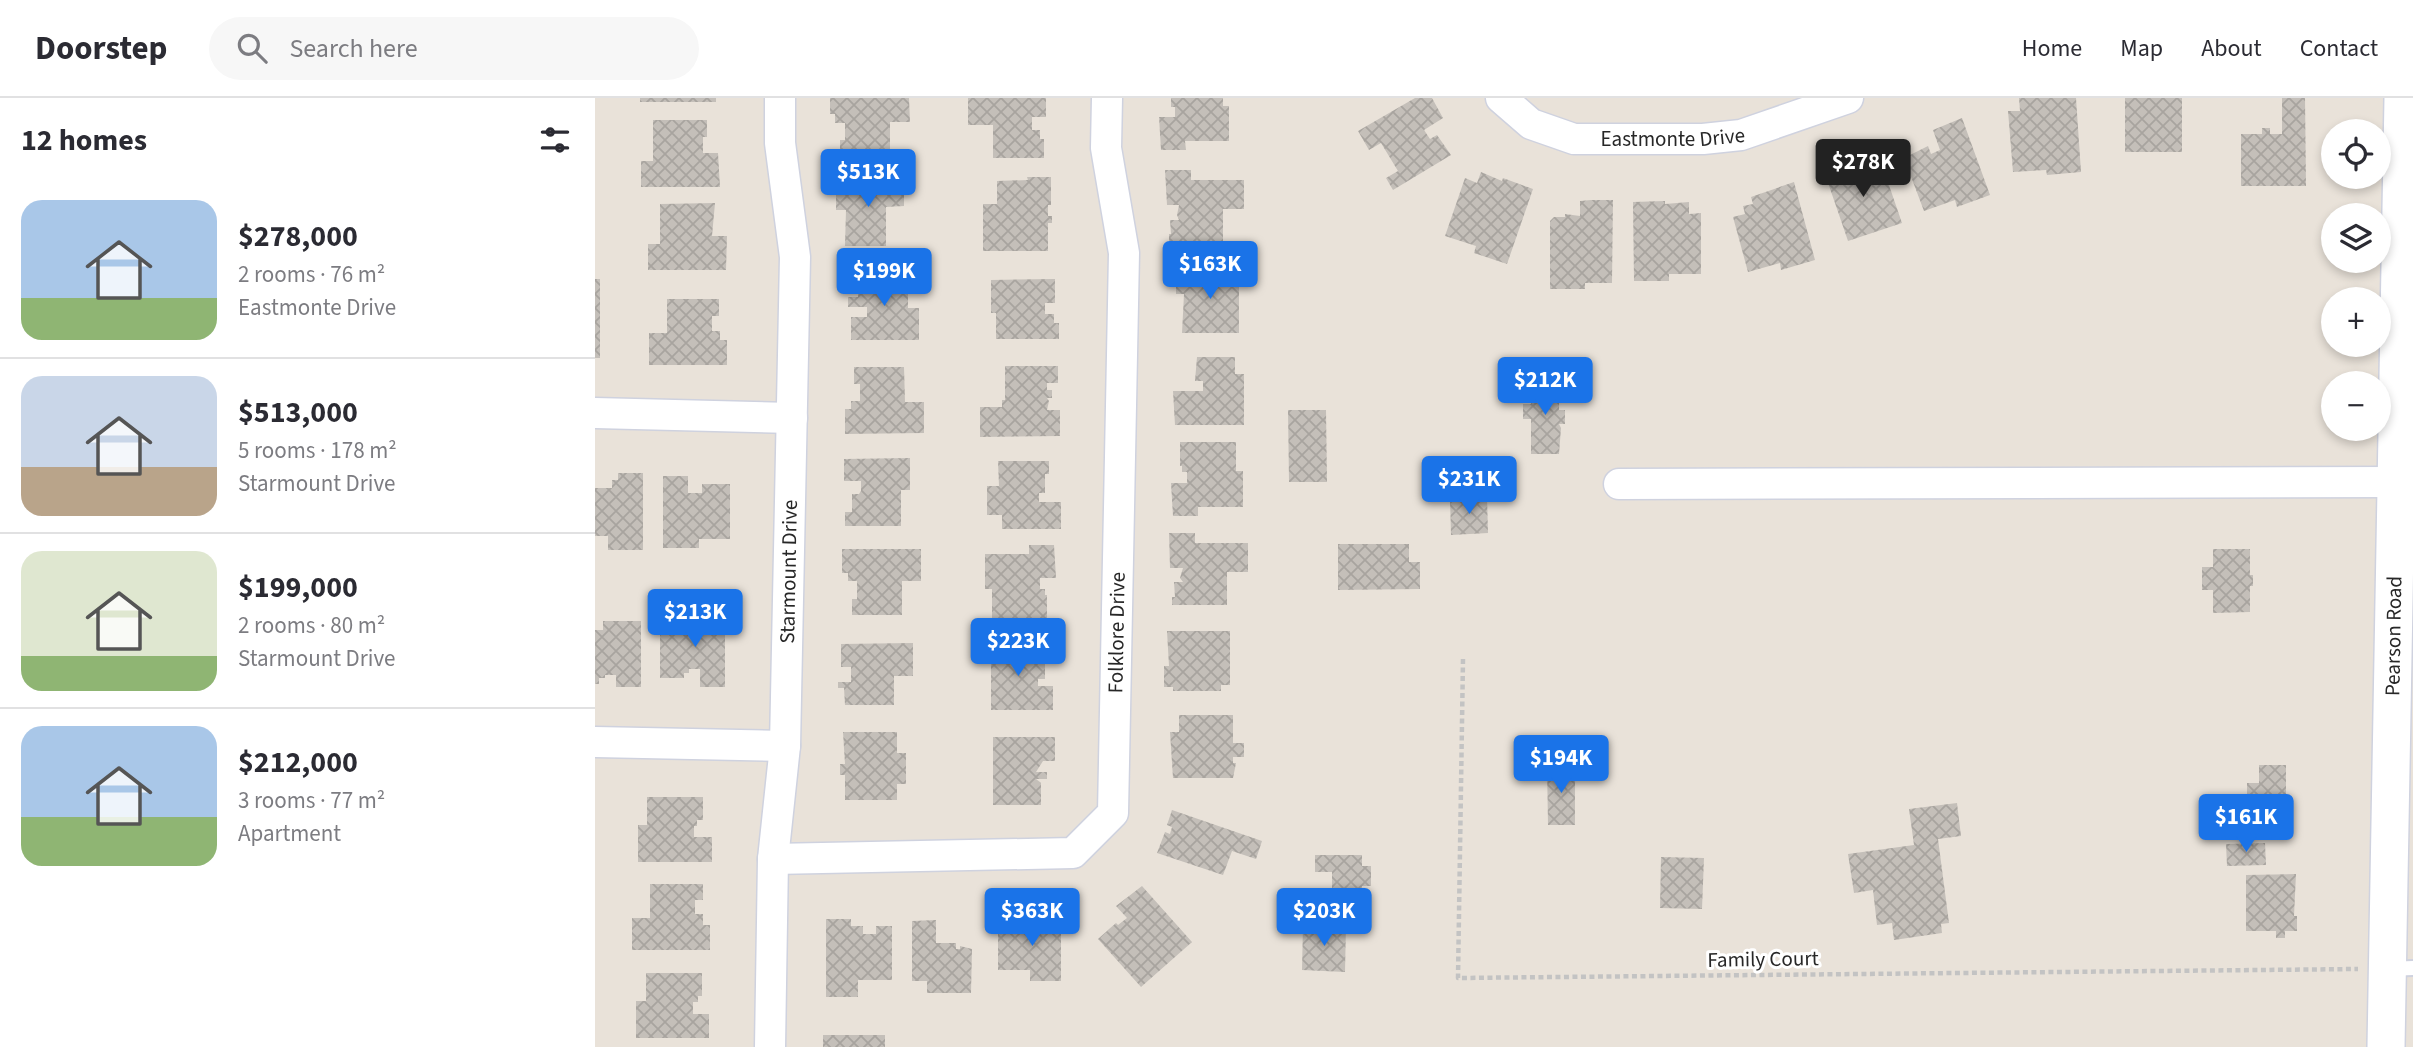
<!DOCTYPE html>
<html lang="en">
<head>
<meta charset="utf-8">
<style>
	:root { --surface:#fff; --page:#f7f7f7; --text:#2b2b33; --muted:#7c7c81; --line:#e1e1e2; --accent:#1a73e8 }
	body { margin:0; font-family:"Source Sans 3",sans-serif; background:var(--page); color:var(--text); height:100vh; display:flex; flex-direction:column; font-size:26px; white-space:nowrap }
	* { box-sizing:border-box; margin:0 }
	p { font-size:23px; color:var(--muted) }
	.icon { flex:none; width:38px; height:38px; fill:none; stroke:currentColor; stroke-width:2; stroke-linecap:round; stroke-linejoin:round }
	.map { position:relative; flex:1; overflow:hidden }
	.side { display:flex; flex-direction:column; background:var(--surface); width:595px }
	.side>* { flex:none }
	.controls { position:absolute; left:1726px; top:21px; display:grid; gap:14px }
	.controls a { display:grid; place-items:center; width:70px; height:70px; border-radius:50%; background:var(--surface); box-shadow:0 4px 10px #0003; font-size:35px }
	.price { position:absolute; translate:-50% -60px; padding:0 16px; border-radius:7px; background:var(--accent); color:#fff; font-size:23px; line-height:46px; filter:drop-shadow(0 2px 4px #0008) }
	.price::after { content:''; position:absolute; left:50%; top:42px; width:21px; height:16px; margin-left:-10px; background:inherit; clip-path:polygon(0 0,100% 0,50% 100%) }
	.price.on { background:#222; color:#fff }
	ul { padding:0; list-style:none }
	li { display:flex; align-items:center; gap:21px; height:175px; padding:0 21px }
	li+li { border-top:2px solid var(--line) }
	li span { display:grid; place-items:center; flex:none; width:196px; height:140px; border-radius:21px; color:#555 }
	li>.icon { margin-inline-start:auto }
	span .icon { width:84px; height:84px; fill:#fffc; stroke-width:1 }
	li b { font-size:30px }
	h2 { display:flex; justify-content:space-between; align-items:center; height:84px; padding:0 21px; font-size:30px }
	header { display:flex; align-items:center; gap:42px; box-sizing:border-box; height:98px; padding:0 35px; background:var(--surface); border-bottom:2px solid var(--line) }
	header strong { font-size:33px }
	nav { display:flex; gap:38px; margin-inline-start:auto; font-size:24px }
	.search { width:490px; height:63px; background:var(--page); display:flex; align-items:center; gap:18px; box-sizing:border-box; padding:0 24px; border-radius:38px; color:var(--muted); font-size:26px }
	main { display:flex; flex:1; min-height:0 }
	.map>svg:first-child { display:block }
</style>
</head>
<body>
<header>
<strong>Doorstep</strong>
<div class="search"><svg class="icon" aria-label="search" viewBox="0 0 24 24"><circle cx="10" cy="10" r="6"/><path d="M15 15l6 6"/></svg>Search here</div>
<nav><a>Home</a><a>Map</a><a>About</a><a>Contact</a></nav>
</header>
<main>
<section class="side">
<h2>12 homes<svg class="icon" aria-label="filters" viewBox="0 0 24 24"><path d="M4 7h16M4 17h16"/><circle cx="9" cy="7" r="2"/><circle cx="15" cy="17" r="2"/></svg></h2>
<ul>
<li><span style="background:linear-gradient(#a9c7e8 70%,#8fb573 0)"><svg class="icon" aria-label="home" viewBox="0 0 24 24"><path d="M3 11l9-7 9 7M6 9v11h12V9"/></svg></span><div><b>$278,000</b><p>2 rooms · 76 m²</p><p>Eastmonte Drive</p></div></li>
<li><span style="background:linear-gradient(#c9d6e8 65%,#b9a48a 0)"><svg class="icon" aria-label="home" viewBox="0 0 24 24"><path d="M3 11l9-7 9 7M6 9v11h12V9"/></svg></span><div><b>$513,000</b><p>5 rooms · 178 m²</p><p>Starmount Drive</p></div></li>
<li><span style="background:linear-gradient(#dfe7d0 75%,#8fb573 0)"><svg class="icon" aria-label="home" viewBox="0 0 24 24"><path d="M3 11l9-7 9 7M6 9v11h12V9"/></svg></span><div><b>$199,000</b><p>2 rooms · 80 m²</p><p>Starmount Drive</p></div></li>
<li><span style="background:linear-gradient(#a9c7e8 65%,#8fb573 0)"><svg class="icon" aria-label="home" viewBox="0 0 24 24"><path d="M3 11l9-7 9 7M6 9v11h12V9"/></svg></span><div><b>$212,000</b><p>3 rooms · 77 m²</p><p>Apartment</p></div></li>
</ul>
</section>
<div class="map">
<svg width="1818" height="949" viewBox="0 0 1818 949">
	<defs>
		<pattern id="building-cross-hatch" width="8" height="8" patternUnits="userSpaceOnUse" patternTransform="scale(1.75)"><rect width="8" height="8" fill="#c4bfb9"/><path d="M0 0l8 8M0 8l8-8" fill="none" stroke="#a8a49f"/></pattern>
	</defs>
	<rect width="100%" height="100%" fill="#e9e2d9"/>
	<path fill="url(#building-cross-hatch)" d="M45 0H121V4H45Z
		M235 0H314L315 24H295V58H245V42H250V25H240V16H235Z
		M373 0H451V19H437V32H445V41H449V60H398V27H373Z
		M576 0H628V8H634V43H590L591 52H566L564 19H580V9H576Z
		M820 0H837L848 20 829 32 835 41 842 37 856 57 798 92 791 80 803 73 786 45 774 52 763 33Z
		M1424 0H1481L1486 74 1452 77 1451 72 1418 74 1413 13H1425Z
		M1530 0H1587V54H1530Z
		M1687 0H1710L1711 88H1646V36H1667V30H1675V36H1687Z
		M1367 20 1395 97 1362 109 1360 102 1329 113 1309 60 1333 48 1336 56 1345 52 1338 32Z
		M58 22H112V39H108V55H123L125 89H46V63H58Z
		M1263 64 1264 66 1270 64 1272 69 1286 64 1307 125 1253 143 1230 76Z
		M570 72H596V82H649V111H628V144H574V136H576L575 122H584L582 117 584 107H572Z
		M886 74 907 83 908 80 938 91 912 166 879 155 881 148 850 138 870 80 882 85Z
		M432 79H456V107H453V118H457V125H453V153H388V106H402V83L433 82Z
		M309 82V108L291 109V148H250L251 112H241V83Z
		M1199 84 1220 162 1186 172 1185 165 1153 174 1138 119 1150 116 1148 108 1158 106 1156 99Z
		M996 102H1018L1017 185H990V191H955V123L959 119H970V116L985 118V103Z
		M1070 103V106L1094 104V116L1106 115V176H1074V183H1039L1038 104Z
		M120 105 117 138H132L131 172H53V146H65V106Z
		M581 172H644V235H587L589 196H581Z
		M256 174H313V210H324V242H256V219H272V209H253V199H263V188H256Z
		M0 181H5V260H0Z
		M460 181V205H450V216H459V225H464V241H401V215H396V182Z
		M72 201H124V218H117V233H125V242H132V267H54V235H72Z
		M602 259H640V276H649V327H580L578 293H608V283H600Z
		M410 268H463V285H452V292H457V300H452L454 303 452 312H465V338L385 339V309H407V302H410Z
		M259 269H309L310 304H329V335L250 336V311H256V303H265V286H259Z
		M936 281H964V312H970V326H964L966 330 964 356H936V321H928V306H936Z
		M693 312H731L732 384H694Z
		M585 344H641V373H648V409H603V418H578L576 385H592V374H587V368H585Z
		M315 360V392H306V428H250V414H257V396H264L266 393V383H249V361Z
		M403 363H454V376H450V395H444V404H466V431H407V417H392V388H404Z
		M23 375H48V452H13V438H0V390H17V382H23Z
		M68 378H93V395H107V386H135V441H104V450H68Z
		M892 398 893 435 856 437 855 400Z
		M574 435H600V445H653V474H632V507H577V499H580L579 484H588L585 480 588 470H575Z
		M743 446H814V464H825V491L743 492Z
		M434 447H459L461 480H445V491H450V497H452V521H397V491H390V456H434Z
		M247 451H326V483H307V517H257V501H262V483H253V475H247Z
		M1618 451H1655V477H1658V488H1655V514L1618 515V492H1607V469H1618Z
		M93 516H130V589H105V571H94V575H89V580H65V525H93Z
		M8 523H46V589H21V577H10V580H4V586H0V532H8Z
		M572 533H635V587H626V593H578V589H569V568H574Z
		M396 544H443V565H450V581H443V588H458V612H396Z
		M318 545V578H299V607H250L249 590H243V584H256V569H246V546Z
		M584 617H638V645H649V659H638V665H641L638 680H578L575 634H584Z
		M248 634H302V655H311V686H302V702H250V677H245V666H250Z
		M398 639H460V663H448L441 674H452V681H441L446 685V707H398Z
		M1664 667H1691V697H1695V726H1672V715H1664V703H1652V685H1664Z
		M952 668H980V727H953Z
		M52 699H108V722H102V728H99V739H117V764H43V727H52Z
		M1362 705 1366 738 1343 741 1354 825 1346 826 1347 835 1299 842 1297 825 1282 827 1278 792 1259 795 1253 756 1319 747 1314 711Z
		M1607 711H1642V741L1607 740Z
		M577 712 667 743 661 761 637 753 628 777 562 755 570 734 575 736 577 729 572 727Z
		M1670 745 1671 767 1632 768 1631 746Z
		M720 757H767V768H776V788H767V800H737V774H720Z
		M1066 759 1109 760 1107 811 1065 810Z
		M1701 776 1699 818H1702V833H1690V840H1681V833H1651V777Z
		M55 786H108V802H100V816H108V827H115V852H37V820H55Z
		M547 788 597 844 546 889 503 841 521 825 523 827 532 820 521 808Z
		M442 818H466V883H435V872H403V827H407V825H415V827H442Z
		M231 821H256V828H268V836H281V828H297V882H263V899H231Z
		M341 822V845H361V851H365V848L377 851 376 895H332V883H317V823Z
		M708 826 751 827 750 874 707 872Z
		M51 875H107V898H103V904H98V916H114V940H41V903H51Z
		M228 937H290V949H228Z"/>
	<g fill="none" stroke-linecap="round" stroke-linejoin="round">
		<g stroke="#cfd2df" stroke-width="18">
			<path id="service" d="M1792 871 1818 870"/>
		</g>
		<g stroke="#cfd2df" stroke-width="33">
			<g id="minor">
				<path id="s1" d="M906 0 936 26 979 41H1108L1146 37 1253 0"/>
				<path d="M0 315 197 320"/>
				<path d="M1024 386 1802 384"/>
				<path d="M0 644 190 648"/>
				<path id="s2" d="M178 761 478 755 518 715 529 155 511 50 512 0"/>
				<path id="s3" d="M175 949 178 761 190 648 200 159 185 45V0"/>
			</g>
		</g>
		<g stroke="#cfd2df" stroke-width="40">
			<g id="tertiary">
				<path id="s4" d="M1791 949 1808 0"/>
			</g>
		</g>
		<path stroke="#c3c3c3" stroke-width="4.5" stroke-dasharray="5 3.5" stroke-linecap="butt" d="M868 561 863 880 1763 871"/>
		<use href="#service" stroke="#fff" stroke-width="14"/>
		<use href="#minor" stroke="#fff" stroke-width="30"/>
		<use href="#tertiary" stroke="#fff" stroke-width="37"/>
	</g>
	<g text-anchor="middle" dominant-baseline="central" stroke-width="6" stroke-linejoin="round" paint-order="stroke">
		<g font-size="21" fill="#272727" stroke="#fff">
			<text stroke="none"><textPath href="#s1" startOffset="184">Eastmonte Drive</textPath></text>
			<text stroke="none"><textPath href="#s3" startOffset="476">Starmount Drive</textPath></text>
			<text stroke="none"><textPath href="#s2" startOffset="537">Folklore Drive</textPath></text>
			<text stroke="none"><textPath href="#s4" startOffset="411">Pearson Road</textPath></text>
			<text transform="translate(1168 861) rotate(-1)">Family Court</text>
		</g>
	</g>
</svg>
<div class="controls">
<a><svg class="icon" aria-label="locate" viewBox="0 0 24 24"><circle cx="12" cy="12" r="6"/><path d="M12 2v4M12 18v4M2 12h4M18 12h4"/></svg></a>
<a><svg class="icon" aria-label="layers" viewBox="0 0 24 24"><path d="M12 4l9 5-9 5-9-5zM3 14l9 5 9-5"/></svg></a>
<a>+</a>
<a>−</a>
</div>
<b class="price on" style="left:1268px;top:101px">$278K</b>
<b class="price" style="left:273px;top:111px">$513K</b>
<b class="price" style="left:615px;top:203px">$163K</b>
<b class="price" style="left:289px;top:210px">$199K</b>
<b class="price" style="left:950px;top:319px">$212K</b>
<b class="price" style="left:874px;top:418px">$231K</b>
<b class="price" style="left:100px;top:551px">$213K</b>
<b class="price" style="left:423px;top:580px">$223K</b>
<b class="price" style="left:966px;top:697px">$194K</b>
<b class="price" style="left:1651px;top:756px">$161K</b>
<b class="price" style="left:437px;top:850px">$363K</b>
<b class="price" style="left:729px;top:850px">$203K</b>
</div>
</main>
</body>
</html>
